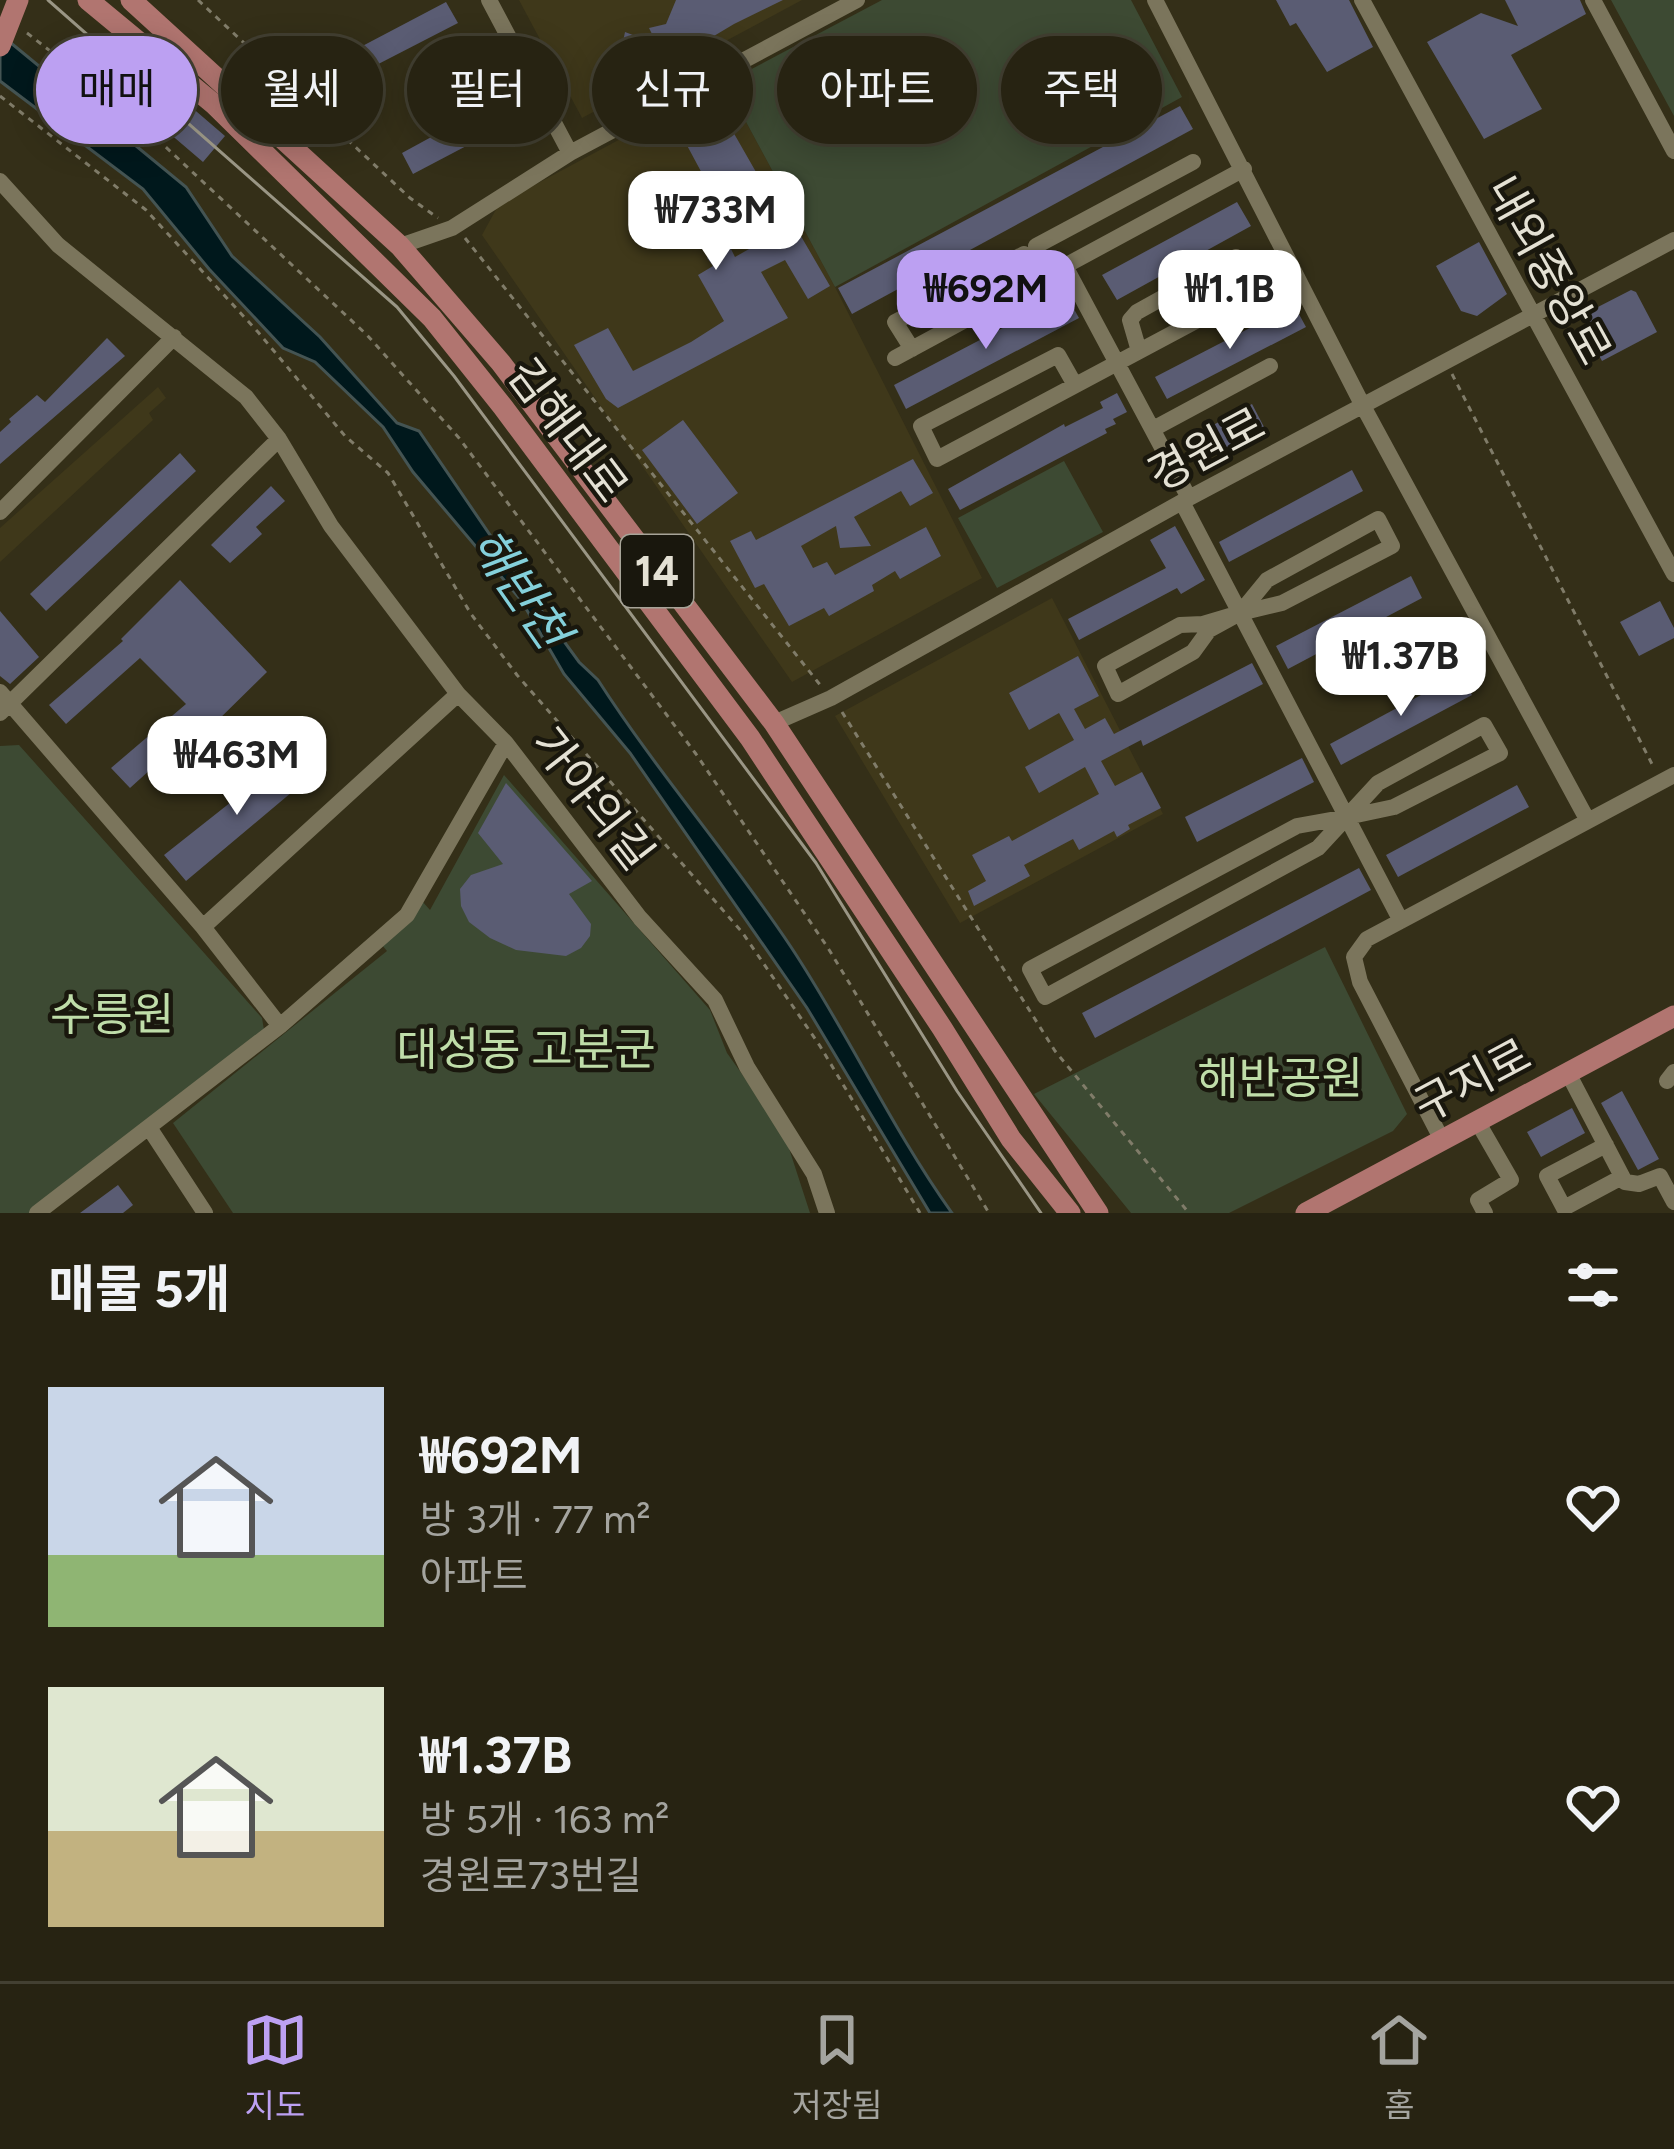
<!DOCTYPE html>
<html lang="ko">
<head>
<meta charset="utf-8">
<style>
	:root { --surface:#272312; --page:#2f2b1b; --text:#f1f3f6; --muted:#a4a49f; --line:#434032; --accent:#bca0f2 }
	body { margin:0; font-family:Figtree,"Noto Sans KR",sans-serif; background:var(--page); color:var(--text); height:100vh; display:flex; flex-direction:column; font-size:45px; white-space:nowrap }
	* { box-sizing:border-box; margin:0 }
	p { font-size:39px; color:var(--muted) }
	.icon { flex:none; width:66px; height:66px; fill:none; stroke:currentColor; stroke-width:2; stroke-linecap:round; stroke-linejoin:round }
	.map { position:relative; height:1213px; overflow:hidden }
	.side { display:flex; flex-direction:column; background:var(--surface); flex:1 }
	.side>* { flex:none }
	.hud { position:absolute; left:36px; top:36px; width:1602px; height:108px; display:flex; gap:24px }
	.price { position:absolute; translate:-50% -102px; padding:0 27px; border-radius:24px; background:#fff; color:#222; font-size:39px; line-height:78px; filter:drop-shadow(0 3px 6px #0008) }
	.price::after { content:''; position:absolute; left:50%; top:72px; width:36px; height:27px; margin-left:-18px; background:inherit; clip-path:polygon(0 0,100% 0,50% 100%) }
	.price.on { background:var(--accent); color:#111 }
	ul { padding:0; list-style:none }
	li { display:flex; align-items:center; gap:36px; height:300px; padding:0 48px }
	li span { display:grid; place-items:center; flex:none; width:336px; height:240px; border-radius:0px; color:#555 }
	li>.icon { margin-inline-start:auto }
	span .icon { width:144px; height:144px; fill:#fffc; stroke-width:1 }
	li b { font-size:51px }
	h2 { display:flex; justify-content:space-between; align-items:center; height:144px; padding:0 48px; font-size:51px }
	.tag { padding:0 42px; border-radius:54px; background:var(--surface); box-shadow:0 6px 30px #0003,0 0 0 3px var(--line); font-size:42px; line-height:108px }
	.tag.on { background:var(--accent); color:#111 }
	.dock { display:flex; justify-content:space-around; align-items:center; height:168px; border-top:3px solid var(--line); background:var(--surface); font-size:33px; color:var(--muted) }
	.dock a { display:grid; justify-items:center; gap:6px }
	.dock .on { color:var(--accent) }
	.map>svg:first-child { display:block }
</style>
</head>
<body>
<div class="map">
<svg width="1674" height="1213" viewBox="0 0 1674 1213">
	<rect width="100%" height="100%" fill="#342f18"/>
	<path fill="#3f381a" d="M519 0H802L582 118Z
		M725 83 835 287 982 578 792 682 482 235 499 204Z
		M158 387 166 398 149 413 153 420 0 562V528Z
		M1052 598 1163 814 960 923 835 716Z"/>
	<path fill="#3d4a33" d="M882 0H1131L1182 97 835 287 725 83Z
		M1611 0H1674V116Z
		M1064 461 1103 532 997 588 958 518Z
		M19 745 262 1018 264 1030 30 1213H0V746Z
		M504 775 710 1010 727 1053 784 1133 810 1213H233L173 1123 387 951 382 945 422 901 430 910Z
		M1325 947 1407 1114 1393 1131 1229 1213H1131L1034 1094Z"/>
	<path fill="#00181c" stroke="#445453" stroke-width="3" d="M0 34 186 187 232 256 320 337 397 423 419 431 544 614 579 662 598 680C657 772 730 855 791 947 848 1033 892 1129 952 1213H930L807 1008 630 753 564 674 521 600 413 472 383 427 315 362 283 348 209 269 143 189 0 81Z"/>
	<path fill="#5a5c73" d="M676 0H783L734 24 642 79 617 71 625 32 657 44 649 28 666 24Z
		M1276 0H1349L1373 47 1327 72 1296 23 1290 26Z
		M1505 0H1580L1586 14 1511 55 1542 109 1484 139 1427 42 1481 13 1518 26Z
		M446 2 458 23 324 92 313 72Z
		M119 45 225 136 203 162 107 80 124 59 114 51Z
		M512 93 525 115 413 174 402 153Z
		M716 102 764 186 770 183 830 286 808 299 785 260 761 272 788 318 618 408 606 399 574 345 608 328 633 371 691 342 724 321 698 275 713 266 707 258 729 245 735 257 772 236 743 177 712 192 675 123Z
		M1180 106 1193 129 852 314 838 288Z
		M1237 202 1251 226 1117 300 1102 275Z
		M1479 242 1507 294 1477 316 1461 311 1436 266Z
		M1631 290 1636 292 1657 332 1602 361 1584 327 1594 309Z
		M1066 295 1079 318 906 409 894 385Z
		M1294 305 1306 327 1167 399 1155 377Z
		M107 338 125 356 0 464V432L11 422 9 419 37 395 45 402Z
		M1117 393 1127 412 1113 419 1116 424 1105 429 1107 433 960 510 948 489 1064 424 1065 427 1103 408 1100 402Z
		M1252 404 1264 427 1203 461 1191 437Z
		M683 420 738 493 697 524 642 450Z
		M180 453 196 471 46 611 30 594Z
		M913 459 933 493 910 506 901 491 854 517 871 546 840 548 836 526 801 546 813 568 827 562 835 575 926 527 941 556 900 579 895 571 872 585 874 591 829 616 824 608 789 626 764 584 755 588 730 541 751 531 756 540Z
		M1352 470 1363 491 1229 562 1219 542Z
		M271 486 285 501 256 527 262 534 230 563 211 545Z
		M1175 526 1205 580 1181 594 1177 588 1079 640 1068 619 1166 568 1150 540Z
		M1411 576 1422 598 1288 669 1276 646Z
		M180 580 267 672 210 728 203 722 130 788 111 768 186 704 140 658 66 724 49 705 123 641 121 639Z
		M1660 601 1674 628V638L1639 656 1620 622Z
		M0 611 39 657 10 684 0 676Z
		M1078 656 1099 696 1074 709 1085 729 1105 718 1114 734 1252 663 1263 684 1143 746 1141 740 1101 761 1115 786 1142 772 1161 808 1128 825 1130 829 1117 837 1114 831 1079 850 1073 839 1024 865 1030 876 974 906 968 891 986 881 972 855 1009 836 1012 841 1099 794 1085 767 1039 793 1025 767 1074 740 1059 713 1029 730 1009 693Z
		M1460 674 1472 695 1341 765 1330 744Z
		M293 753 311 776 186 881 164 855Z
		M1302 758 1314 782 1197 842 1185 817Z
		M506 783 592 881 569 894 591 924 590 936 581 948 566 956 516 950 490 938 469 922 461 906 460 889 471 875 503 864 478 833Z
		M1517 785 1529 807 1398 877 1386 855Z
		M1359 868 1371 890 1095 1038 1082 1013Z
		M1622 1091 1659 1159 1638 1170 1601 1103Z
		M1572 1108 1585 1133 1541 1157 1527 1132Z
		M118 1185 133 1205 123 1213H80Z"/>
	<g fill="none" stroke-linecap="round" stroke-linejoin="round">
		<path stroke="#807c69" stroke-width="3" stroke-dasharray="6 6" stroke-linecap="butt" d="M198 0 410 198 438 218
			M27 33 125 109 367 335 459 438 696 754 828 948 989 1213
			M0 96 146 210 258 332 345 436 388 473 471 614 517 675 742 932 820 1046 920 1213
			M465 238 821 686
			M1452 374 1653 766
			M842 712 1055 1051 1189 1213"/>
		<path stroke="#7b755c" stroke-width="16" d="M489 0 570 153
			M1155 0 1363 406 1588 821
			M1362 0 1674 574
			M1593 0 1674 151
			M0 181 58 245 246 397 279 439 331 526 458 694 506 743 640 918 715 1000 747 1067 814 1174 827 1213
			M400 246 452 228 570 153 857 0
			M1036 246 1193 162
			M1065 266 1189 498
			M912 349 895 322 1024 254 1040 280
			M895 358 1244 169
			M1075 385 1058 355 921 426 937 459 1254 290 1236 257 1137 312 1130 320 1139 351
			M1153 429 1270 366
			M1182 502 1401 921
			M0 512 174 337
			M1240 613 1282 603 1392 546 1378 519 1267 580 1240 613 1209 630 1193 652 1118 694 1105 666 1180 625 1203 624 1240 613
			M0 692 203 927 280 1026
			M0 713 279 439
			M774 723 831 698 1189 498 1674 240
			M1347 817 1394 807 1500 753 1484 725 1378 783 1318 848 1045 997 1030 969 1297 826 1347 817
			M203 927 458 694
			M1568 1073 1625 1182 1639 1184 1660 1176 1674 1202
			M1667 1081 1674 1072
			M1477 1121 1511 1180 1478 1200 1485 1213
			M150 1129 205 1213
			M1442 1140 1360 982 1354 957 1367 939 1674 775
			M1606 1145 1547 1176 1564 1208 1622 1177
			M37 1213 280 1026 407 915 506 743"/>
		<path stroke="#b17570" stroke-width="21" d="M88 0 215 105 432 318 503 407 750 738 942 1028 1011 1139 1070 1213
			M131 0 400 246 501 363 774 723 1098 1213
			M0 46 18 0
			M1306 1213 1674 1016"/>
		<path stroke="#9a9685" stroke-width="3" d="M48 0 397 307 454 376 816 863 957 1091 1041 1213"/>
	</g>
	<g text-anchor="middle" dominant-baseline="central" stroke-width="9" stroke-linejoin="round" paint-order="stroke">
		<rect fill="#19170d" stroke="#a7a498" stroke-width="3" x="621" y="535" width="72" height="72" rx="9"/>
		<g font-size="42" font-weight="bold" fill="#e4e1d4">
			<text x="657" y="571">14</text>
		</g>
		<g font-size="45" fill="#e4e1d4" stroke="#19170d">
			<text transform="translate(1549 270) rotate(61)">내외중앙로</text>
			<text transform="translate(568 430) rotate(53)">김해대로</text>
			<text transform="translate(1206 449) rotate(-28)">경원로</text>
			<text transform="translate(593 798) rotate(52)">가야의길</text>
			<text transform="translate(1472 1080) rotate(-28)">구지로</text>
		</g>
		<g font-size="45" fill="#bfdda9" stroke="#19170d">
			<text x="112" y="1014">수릉원</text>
			<text x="526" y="1049">대성동 고분군</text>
			<text x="1280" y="1078">해반공원</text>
		</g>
		<g font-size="48" font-style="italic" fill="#84d0db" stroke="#19170d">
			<text transform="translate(520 588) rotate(55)">해반천</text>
		</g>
	</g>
</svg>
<b class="price" style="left:716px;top:273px">₩733M</b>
<b class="price on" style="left:986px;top:352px">₩692M</b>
<b class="price" style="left:1230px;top:352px">₩1.1B</b>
<b class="price" style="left:1401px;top:719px">₩1.37B</b>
<b class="price" style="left:237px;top:818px">₩463M</b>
<div class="hud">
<a class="tag on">매매</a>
<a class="tag">월세</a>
<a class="tag">필터</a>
<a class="tag">신규</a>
<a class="tag">아파트</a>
<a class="tag">주택</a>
</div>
</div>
<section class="side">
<h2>매물 5개<svg class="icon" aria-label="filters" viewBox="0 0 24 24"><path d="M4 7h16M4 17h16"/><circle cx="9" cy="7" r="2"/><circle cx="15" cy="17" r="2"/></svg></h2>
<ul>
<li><span style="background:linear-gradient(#c9d6e8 70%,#8fb573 0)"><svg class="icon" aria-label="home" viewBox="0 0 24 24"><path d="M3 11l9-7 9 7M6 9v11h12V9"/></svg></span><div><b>₩692M</b><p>방 3개 · 77 m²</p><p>아파트</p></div><svg class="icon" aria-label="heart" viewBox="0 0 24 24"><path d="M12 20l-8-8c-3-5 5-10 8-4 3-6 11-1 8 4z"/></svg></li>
<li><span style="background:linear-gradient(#dfe7d0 60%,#c2b280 0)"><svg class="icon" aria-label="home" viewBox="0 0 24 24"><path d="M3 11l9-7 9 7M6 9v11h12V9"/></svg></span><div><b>₩1.37B</b><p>방 5개 · 163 m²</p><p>경원로73번길</p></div><svg class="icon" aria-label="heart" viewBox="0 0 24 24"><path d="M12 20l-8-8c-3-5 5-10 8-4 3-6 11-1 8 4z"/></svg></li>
</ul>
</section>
<nav class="dock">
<a class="on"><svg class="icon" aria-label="map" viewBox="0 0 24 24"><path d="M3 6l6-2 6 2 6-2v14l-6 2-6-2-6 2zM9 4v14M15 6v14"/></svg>지도</a>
<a><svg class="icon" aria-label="saved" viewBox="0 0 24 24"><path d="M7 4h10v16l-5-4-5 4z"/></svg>저장됨</a>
<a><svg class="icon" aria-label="home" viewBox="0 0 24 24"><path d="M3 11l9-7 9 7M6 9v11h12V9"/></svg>홈</a>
</nav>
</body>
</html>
